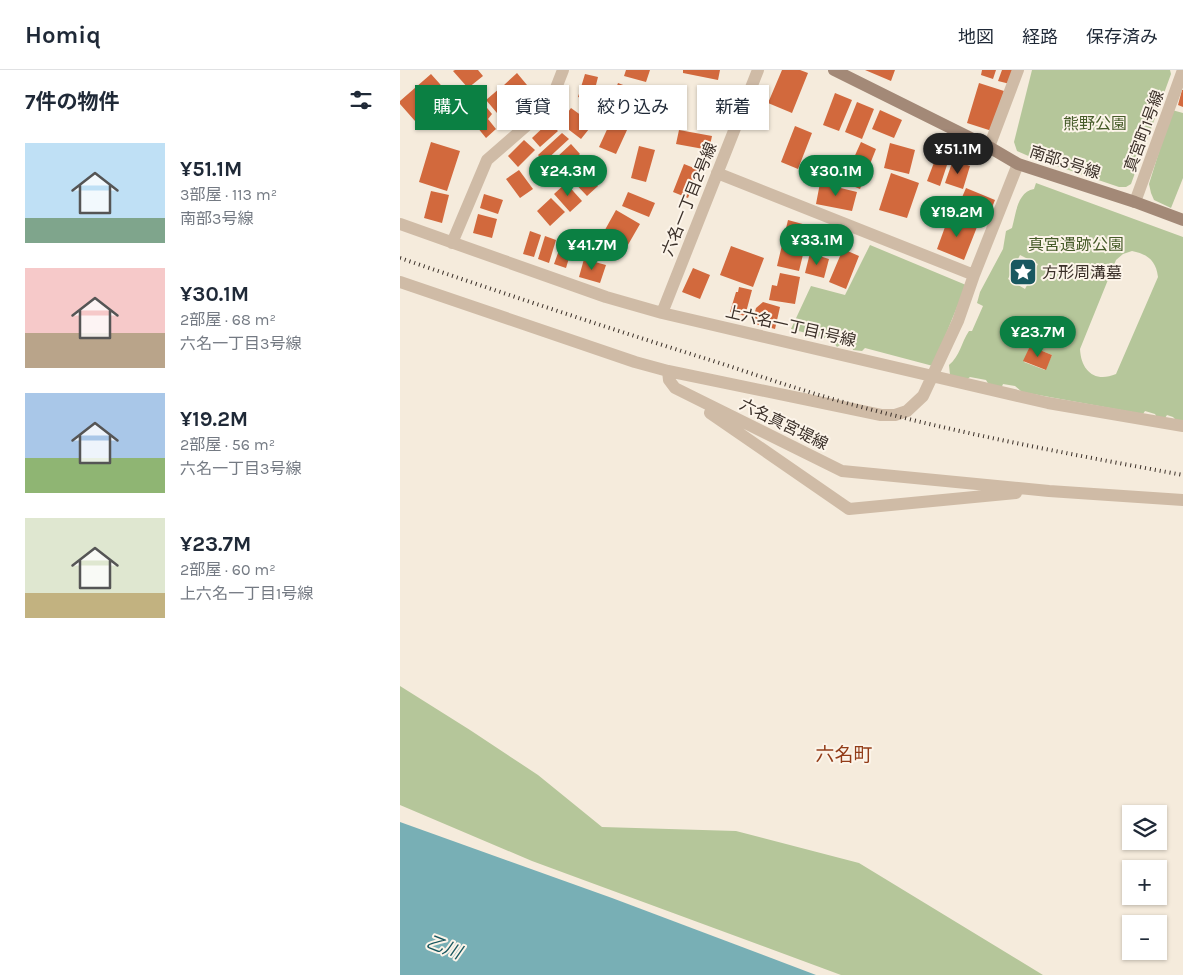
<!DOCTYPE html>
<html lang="ja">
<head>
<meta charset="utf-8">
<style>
	:root { --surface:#fff; --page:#f6f6f7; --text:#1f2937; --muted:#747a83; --line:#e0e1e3; --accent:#0b8043 }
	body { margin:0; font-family:Karla,"Noto Sans JP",sans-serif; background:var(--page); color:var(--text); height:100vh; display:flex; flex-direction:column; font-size:19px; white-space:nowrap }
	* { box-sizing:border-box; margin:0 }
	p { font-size:16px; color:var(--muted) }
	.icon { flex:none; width:28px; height:28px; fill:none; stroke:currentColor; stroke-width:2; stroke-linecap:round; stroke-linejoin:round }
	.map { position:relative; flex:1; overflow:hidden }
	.side { display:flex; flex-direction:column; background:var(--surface); width:400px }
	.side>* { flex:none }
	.hud { position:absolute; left:15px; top:15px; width:475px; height:45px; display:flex; gap:10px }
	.tools { position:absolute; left:722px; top:735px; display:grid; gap:10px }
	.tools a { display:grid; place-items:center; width:45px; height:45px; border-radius:0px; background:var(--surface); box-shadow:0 1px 4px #0004; font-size:25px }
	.price { position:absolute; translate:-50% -42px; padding:0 11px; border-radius:18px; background:var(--accent); color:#fff; font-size:16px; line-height:32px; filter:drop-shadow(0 1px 2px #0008) }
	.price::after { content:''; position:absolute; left:50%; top:30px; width:15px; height:11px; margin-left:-8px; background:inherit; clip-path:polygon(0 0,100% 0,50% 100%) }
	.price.on { background:#222; color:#fff }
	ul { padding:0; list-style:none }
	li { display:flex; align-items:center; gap:15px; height:125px; padding:0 25px }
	li span { display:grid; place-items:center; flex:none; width:140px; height:100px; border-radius:0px; color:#555 }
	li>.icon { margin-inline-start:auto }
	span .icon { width:60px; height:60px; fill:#fffc; stroke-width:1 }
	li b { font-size:21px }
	h2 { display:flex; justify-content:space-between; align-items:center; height:60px; padding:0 25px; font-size:21px }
	.tag { padding:0 18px; border-radius:0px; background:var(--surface); box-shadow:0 1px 4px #0004; font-size:18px; line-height:45px }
	.tag.on { background:var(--accent); color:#fff }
	header { display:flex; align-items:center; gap:30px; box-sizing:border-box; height:70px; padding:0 25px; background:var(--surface); border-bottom:1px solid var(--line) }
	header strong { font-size:24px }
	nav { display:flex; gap:28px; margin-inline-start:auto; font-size:18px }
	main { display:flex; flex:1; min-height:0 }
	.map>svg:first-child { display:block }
</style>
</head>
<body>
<header>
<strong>Homiq</strong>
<nav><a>地図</a><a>経路</a><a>保存済み</a></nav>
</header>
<main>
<section class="side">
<h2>7件の物件<svg class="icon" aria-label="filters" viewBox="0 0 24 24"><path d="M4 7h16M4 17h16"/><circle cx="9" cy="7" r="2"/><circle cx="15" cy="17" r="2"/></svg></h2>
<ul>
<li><span style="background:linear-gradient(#bfe0f5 75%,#7fa58c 0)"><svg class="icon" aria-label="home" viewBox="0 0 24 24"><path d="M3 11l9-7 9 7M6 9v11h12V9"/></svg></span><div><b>¥51.1M</b><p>3部屋 · 113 m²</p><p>南部3号線</p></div></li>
<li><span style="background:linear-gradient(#f6c9c9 65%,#b9a48a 0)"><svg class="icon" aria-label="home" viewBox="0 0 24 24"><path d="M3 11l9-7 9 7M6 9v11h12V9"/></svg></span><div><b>¥30.1M</b><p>2部屋 · 68 m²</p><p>六名一丁目3号線</p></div></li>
<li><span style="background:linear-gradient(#a9c7e8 65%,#8fb573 0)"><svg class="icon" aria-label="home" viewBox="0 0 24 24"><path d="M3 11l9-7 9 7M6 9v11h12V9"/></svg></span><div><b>¥19.2M</b><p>2部屋 · 56 m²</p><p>六名一丁目3号線</p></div></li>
<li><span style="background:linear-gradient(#dfe7d0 75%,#c2b280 0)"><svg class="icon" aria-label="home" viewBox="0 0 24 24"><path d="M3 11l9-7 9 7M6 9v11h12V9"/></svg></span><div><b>¥23.7M</b><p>2部屋 · 60 m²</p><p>上六名一丁目1号線</p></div></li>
</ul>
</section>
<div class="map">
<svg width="783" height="905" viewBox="0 0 783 905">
	<rect width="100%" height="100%" fill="#f5ebdc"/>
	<path fill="#b5c69a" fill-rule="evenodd" d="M632 0H770L771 4 731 114 726 117H719L633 88 617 81 614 72Z
		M772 40 783 43V108L771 138 754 130 751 123 749 114Z
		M636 113 783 167V352H778L773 347 767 345 765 348 758 349 755 344 745 341 743 344 622 322 615 316 603 314 601 319 589 315 586 310 570 307 565 311 550 305 549 295C560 286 561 273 569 261H572L583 236 577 233 580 222 603 179 606 161 612 158C616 144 617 122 634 119ZM732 181C747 184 756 190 758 207L716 304C695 313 681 301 680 279L716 190 723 184ZM620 185 638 194 625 219 608 209ZM630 276 652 285 645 300 624 292Z
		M470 175 566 215 533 296 465 278 462 281 453 280 452 275 443 273 437 277 432 270 391 259 411 216 445 225Z
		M0 616 70 660 138 705 202 757 336 761 459 793 643 905H441L132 791 0 735Z"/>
	<path fill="#78afb5" d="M0 752 212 828 416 905H0Z"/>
	<path fill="#d2693d" d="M55 0H78L83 6 68 18 53 1Z
		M226 0H250L246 12 224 6Z
		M283 0H320L318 10 283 3Z
		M382 0H400L408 3 392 43 368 33Z
		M465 0H495L491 11Z
		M582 0H596L593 9 581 5Z
		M602 0H614L610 14 598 11Z
		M117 3 132 21 119 33 104 15Z
		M31 4 48 23 15 51 0 34V31Z
		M185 4 198 7 196 15 206 18 202 34 178 27Z
		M218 13 231 18 222 42 209 37Z
		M579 13 604 21 592 61 567 53Z
		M100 18 111 31 97 43 86 30Z
		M782 20H783V37L778 35Z
		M246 22 266 27 259 56 239 52Z
		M435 23 452 30 439 61 423 55Z
		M457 32 474 39 462 69 445 62Z
		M83 33 92 44 88 49 96 59 86 68 68 46Z
		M171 38 193 54 181 69 160 53Z
		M480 40 502 50 494 68 472 59Z
		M149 52 158 61 140 77 132 68Z
		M210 53 227 60 216 84 199 77Z
		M395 56 412 63 398 99 381 92Z
		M279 60 312 66 309 80 276 74Z
		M162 63 169 69 144 92 138 85Z
		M124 70 135 80 118 97 108 86Z
		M31 72 60 81 47 121 19 112Z
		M461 72 476 79 460 119 443 112Z
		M490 73 515 80 509 104 484 98Z
		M171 74 180 84 153 109 144 99Z
		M239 76 255 80 246 112 231 108Z
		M538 82 550 86 540 116 527 111Z
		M553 90 570 96 563 119 545 113Z
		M284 94 299 100 288 128 273 122Z
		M180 97 198 116 187 126 169 107Z
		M119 100 133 119 120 128 106 109Z
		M491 103 519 113 507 148 479 140Z
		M166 113 182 131 170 142 154 124Z
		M420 113 457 122 452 141 416 134Z
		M566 118 595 130 586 152 557 139Z
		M31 121 49 125 42 153 24 148Z
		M228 122 255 133 249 147 222 136Z
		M84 124 103 130 98 144 80 138Z
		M151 128 165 142 150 156 137 141Z
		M216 140 240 154 225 180 201 167Z
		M78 144 97 149 92 168 73 163Z
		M549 146 577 157 564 190 537 179Z
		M388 150 410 156 399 201 377 196Z
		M130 161 141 165 134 187 123 184Z
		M145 166 156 170 149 193 138 189Z
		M162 172 173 175 166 198 154 194Z
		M331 176 364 188 353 217 320 205Z
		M443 179 459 186 446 219 429 212Z
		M410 183 429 189 424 208 405 203Z
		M184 189 206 195 200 213 179 207Z
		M293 198 310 205 300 229 282 222Z
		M380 203 400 207 395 234 369 230 372 215 377 216Z
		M339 217 352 220 345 246 330 242 336 222H338Z
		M363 232 380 237 375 259 352 253 356 238Z
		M630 276 652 285 646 300 623 291Z"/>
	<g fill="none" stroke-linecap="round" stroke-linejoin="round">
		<path stroke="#cfbba6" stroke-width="12" d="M589 77 618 0
			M317 103 574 205
			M735 132 783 0
			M0 154 206 227 262 243 648 333 783 356
			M52 173 87 90 149 36 163 0
			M0 212 235 292 268 301 269 310 275 318 442 401 649 421 783 430
			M262 243 358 0
			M268 301 481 345H495L507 341 523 326 558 251 574 205 618 94
			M310 343 449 439 616 423"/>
		<path stroke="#a38977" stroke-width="12" d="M434 0 589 77 618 94 735 132 783 150"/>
		<path stroke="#3a2f28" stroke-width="4" stroke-dasharray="1 4" stroke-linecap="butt" d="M0 188C108 225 217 261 326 295 365 308 404 321 443 332 555 363 669 384 783 405"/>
	</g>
	<defs>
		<g id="sight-square" transform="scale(1.4375)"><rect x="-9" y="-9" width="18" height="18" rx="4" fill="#195860" stroke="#fcf4e9"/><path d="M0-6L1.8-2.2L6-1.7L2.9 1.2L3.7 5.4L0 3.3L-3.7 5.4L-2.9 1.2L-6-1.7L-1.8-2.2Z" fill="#fff"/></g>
	</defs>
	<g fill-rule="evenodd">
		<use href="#sight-square" x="623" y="202"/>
	</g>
	<g text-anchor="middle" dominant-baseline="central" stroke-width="4" stroke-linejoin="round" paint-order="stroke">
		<g font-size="16" fill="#465b29" stroke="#fcf4e9">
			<text x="695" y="53">熊野公園</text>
			<text x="676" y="174">真宮遺跡公園</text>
		</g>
		<g font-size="16" fill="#3a2f28" stroke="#fcf4e9">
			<text transform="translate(744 61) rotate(-70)">真宮町1号線</text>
			<text transform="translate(665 92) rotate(18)">南部3号線</text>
			<text transform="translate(289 129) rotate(-68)">六名一丁目2号線</text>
			<text transform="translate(391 256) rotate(13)">上六名一丁目1号線</text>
			<text transform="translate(384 354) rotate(26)">六名真宮堤線</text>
		</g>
		<g font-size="16" fill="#3a2f28" stroke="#fcf4e9" text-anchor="start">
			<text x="642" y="202">方形周溝墓</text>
		</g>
		<g font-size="18" font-style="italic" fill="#195860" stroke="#fcf4e9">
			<text transform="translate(44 877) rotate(21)">乙川</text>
		</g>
		<g font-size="19" fill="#923c18" stroke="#fcf4e9">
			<text x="444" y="685">六名町</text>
		</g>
	</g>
</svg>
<div class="tools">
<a><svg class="icon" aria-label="layers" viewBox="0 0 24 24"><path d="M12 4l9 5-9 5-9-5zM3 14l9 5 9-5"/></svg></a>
<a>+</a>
<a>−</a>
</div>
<b class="price on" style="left:558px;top:105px">¥51.1M</b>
<b class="price" style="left:168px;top:127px">¥24.3M</b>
<b class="price" style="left:436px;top:127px">¥30.1M</b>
<b class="price" style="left:557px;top:168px">¥19.2M</b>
<b class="price" style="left:417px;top:196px">¥33.1M</b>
<b class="price" style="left:192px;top:201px">¥41.7M</b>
<b class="price" style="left:638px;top:288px">¥23.7M</b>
<div class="hud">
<a class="tag on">購入</a>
<a class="tag">賃貸</a>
<a class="tag">絞り込み</a>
<a class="tag">新着</a>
</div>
</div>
</main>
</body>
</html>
